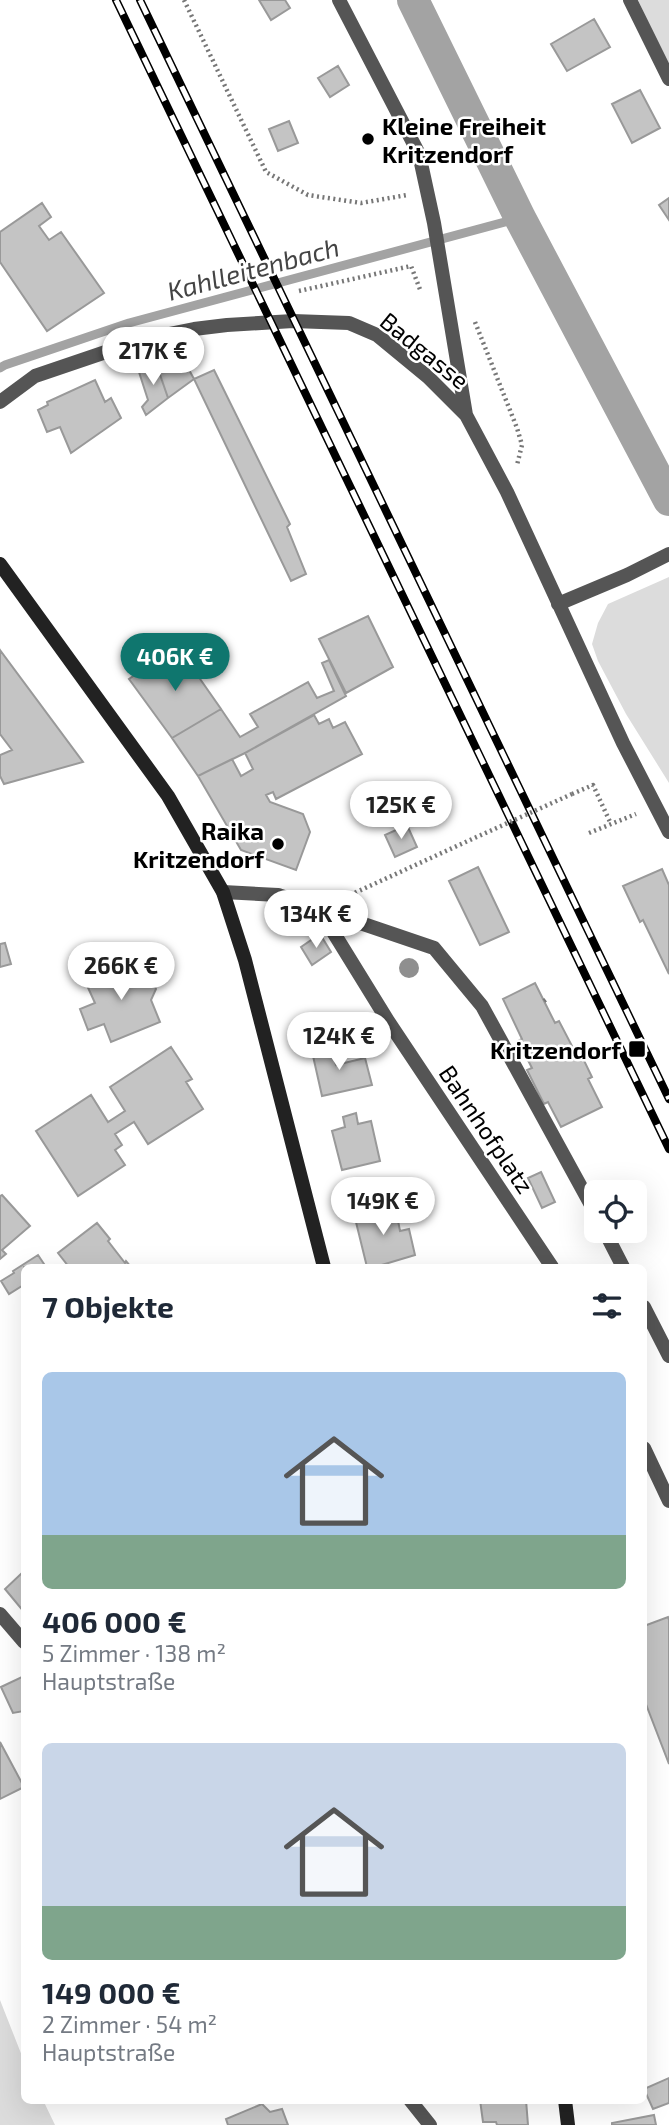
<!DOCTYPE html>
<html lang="de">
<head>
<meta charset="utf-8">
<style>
	:root { --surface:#fff; --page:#f6f6f7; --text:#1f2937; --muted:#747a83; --accent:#0f766e }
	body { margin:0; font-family:"Exo 2",sans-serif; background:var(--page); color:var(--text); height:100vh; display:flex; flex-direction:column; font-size:26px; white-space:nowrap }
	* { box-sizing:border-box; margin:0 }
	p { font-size:23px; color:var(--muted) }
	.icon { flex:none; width:38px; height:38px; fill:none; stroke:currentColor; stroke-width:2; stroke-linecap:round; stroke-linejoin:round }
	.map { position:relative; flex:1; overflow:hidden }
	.panel { position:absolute; left:21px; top:1264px; width:626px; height:840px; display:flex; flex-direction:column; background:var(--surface); border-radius:10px; box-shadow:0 7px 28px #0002 }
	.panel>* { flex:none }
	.tools { position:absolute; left:584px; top:1180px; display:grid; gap:14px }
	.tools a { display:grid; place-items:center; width:63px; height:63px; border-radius:10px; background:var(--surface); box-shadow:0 7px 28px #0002; font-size:35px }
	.price { position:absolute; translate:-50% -60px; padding:0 16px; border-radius:24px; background:#fff; color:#222; font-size:23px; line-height:46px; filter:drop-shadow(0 2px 4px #0008) }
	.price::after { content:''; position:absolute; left:50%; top:42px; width:21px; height:16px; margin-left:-10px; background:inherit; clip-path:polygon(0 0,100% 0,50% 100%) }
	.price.current { background:var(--accent); color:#fff }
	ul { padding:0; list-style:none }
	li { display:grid; align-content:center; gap:14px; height:371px; padding:0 21px }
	li span { display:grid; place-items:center; height:217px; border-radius:10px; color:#555 }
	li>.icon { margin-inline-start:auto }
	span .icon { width:126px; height:126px; fill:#fffc; stroke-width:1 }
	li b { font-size:30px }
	h2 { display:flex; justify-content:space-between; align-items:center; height:84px; padding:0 21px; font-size:30px }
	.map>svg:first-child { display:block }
</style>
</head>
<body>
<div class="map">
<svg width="669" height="2125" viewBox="0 0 669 2125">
	<rect width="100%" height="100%" fill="#fff"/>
	<path fill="#dcdcdc" d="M638 0H669V68Z
		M669 577V783L626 714 598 661 592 644 598 623 608 604Z
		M0 2000 24 2061V2100H43L55 2125H0Z"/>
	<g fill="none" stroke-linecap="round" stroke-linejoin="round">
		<path stroke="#a3a3a3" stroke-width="9" d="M0 368 5 365 129 323 520 218"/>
		<path stroke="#a3a3a3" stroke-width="32" d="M413 0 520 218 669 500"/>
	</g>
	<path fill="#c4c4c4" stroke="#999" stroke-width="2" d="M259 0H285L290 8 271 20Z
		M594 19 610 47 567 71 551 44Z
		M338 66 349 85 330 97 318 78Z
		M640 90 660 128 632 143 612 104Z
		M289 121 298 143 278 151 269 129Z
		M669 198V220L659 205Z
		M42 203 51 217 39 226 49 240 61 232 104 293 47 331 0 262V232Z
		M181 355 194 379 168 398 156 363Z
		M156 363 168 398 146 415 142 407 148 400 138 369Z
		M214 370 290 524 287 527 306 574 291 581 194 379Z
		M95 380 105 402 111 398 121 418 71 453 60 427 47 432 38 410 48 405 47 402Z
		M368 616 393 667 346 693 319 639Z
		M177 646 221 709 172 738 129 679Z
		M0 650 83 762 4 784 0 776V755L12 750 0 734Z
		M329 660 346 696 245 753 198 776 172 738 221 709 240 737 258 727 250 714 308 682 317 698 334 691 322 663Z
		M314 715 319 724 329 719 333 728 345 722 362 754 276 799 273 792 266 795 270 802 303 814 310 832 296 870 241 850 198 776 232 759 241 776 253 769 245 753Z
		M407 825 417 847 395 857 385 835Z
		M478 867 509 932 480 945 449 881Z
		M662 869 669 885V974L643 920 640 922 623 886Z
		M320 934 331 952 312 965 301 947Z
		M5 943 11 964 0 967V944Z
		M135 961 142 978 145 977 152 979 156 989 151 1000 160 1022 111 1042 104 1024 88 1030 80 1009 95 1003 85 981Z
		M535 983 555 1023 559 1021 573 1048 577 1046 592 1077 588 1079 602 1107 561 1127 548 1102 544 1104 527 1070 532 1068 518 1041 522 1039 503 999Z
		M330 1043 336 1065 365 1058 372 1085 322 1096 311 1047Z
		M171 1047 192 1079 186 1082 203 1109 148 1144 134 1122 115 1134 122 1145 115 1150 125 1165 78 1196 36 1131 91 1095 108 1122 125 1111 110 1087Z
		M356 1113 358 1124 371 1121 380 1161 342 1170 332 1131 345 1127 343 1117Z
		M541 1172 555 1202 542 1208 528 1178Z
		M2 1195 30 1226 2 1250 6 1254 0 1259V1196Z
		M395 1205 400 1231 409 1229 415 1255 375 1267H367L354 1214Z
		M97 1223 110 1239 108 1241 125 1263 126 1261 131 1267H69L58 1253Z
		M38 1255 46 1267H24V1286H22L9 1294 1 1281 14 1273 13 1271Z
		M24 1571V1612L5 1589Z
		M668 1617 669 1620V1764L644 1699V1626Z
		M24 1676V1711L13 1713 1 1687Z
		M0 1742 24 1787 0 1799Z
		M669 2078V2103L653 2109 644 2089Z
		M480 2100H526L528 2125H497L496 2122H483Z
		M262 2104 270 2112 282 2109 288 2125H228L226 2119Z
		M654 2115 656 2125H612V2123Z"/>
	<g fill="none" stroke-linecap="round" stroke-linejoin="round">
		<path stroke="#777" stroke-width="4.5" stroke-dasharray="2 3.5" stroke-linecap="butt" d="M184 0 266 172 308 195 361 203 407 195
			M299 291 411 266 421 292
			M475 322 517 428 522 445 517 465
			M572 794 593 785 611 824
			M589 833 636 814
			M350 895 470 840
			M544 1001 548 998"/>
		<path stroke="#555" stroke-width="14" d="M339 0 419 154 434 223 466 415
			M630 0 669 79
			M0 402 35 376 144 339 194 329 227 325 293 321 349 323 377 335 428 377 466 415 507 492 623 743 669 832
			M558 604 627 575 669 554
			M223 892 278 895 434 948 482 1006 597 1216
			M319 909 388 1021 552 1267
			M604 1230 623 1267
			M644 1307 669 1356
			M644 1448 669 1501
			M0 1614 24 1642
			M410 2100 430 2125"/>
		<path stroke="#222" stroke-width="14" d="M0 564 168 796 223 892 245 960 324 1267
			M565 2100 568 2125"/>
		<g stroke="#000" stroke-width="8">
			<path id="rail" d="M116 0 669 1149
				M140 0 669 1099"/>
		</g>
		<use href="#rail" stroke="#fff" stroke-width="5" stroke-dasharray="16" stroke-linecap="butt"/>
		<path stroke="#777" stroke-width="4.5" stroke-dasharray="2 3.5" stroke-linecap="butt" d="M470 840 572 794"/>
	</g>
	<circle fill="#8f8f8f" cx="409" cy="968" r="10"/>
	<g fill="#000" stroke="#fff" stroke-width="2.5">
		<circle cx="368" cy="139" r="7"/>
		<circle cx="278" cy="844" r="7"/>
		<rect x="628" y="1040" width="18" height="18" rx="3.5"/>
	</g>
	<g text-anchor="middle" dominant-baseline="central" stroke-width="5" stroke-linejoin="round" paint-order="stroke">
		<g font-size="24" font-weight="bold" fill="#000" stroke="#fff" text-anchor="end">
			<text x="382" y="125" text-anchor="start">Kleine Freiheit<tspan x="382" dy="28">Kritzendorf</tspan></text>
			<text x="264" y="830">Raika<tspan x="264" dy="28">Kritzendorf</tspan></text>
			<text x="621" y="1049">Kritzendorf</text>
		</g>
		<g font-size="24" fill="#000" stroke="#fff">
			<text transform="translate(425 350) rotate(39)">Badgasse</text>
			<text transform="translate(487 1129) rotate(56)">Bahnhofplatz</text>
		</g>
		<g font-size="26" font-style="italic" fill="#444" stroke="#fff">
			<text transform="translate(253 268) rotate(-15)">Kahlleitenbach</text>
		</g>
	</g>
</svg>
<div class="tools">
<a><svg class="icon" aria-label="locate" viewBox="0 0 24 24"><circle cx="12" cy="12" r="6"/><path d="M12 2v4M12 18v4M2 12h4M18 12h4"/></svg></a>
</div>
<b class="price" style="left:153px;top:387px">217K €</b>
<b class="price current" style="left:175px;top:693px">406K €</b>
<b class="price" style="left:401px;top:841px">125K €</b>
<b class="price" style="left:316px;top:950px">134K €</b>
<b class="price" style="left:121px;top:1002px">266K €</b>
<b class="price" style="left:339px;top:1072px">124K €</b>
<b class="price" style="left:383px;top:1237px">149K €</b>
<section class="panel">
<h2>7 Objekte<svg class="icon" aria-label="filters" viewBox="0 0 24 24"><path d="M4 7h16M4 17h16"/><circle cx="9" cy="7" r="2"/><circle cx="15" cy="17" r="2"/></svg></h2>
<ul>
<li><span style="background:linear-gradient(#a9c7e8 75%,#7fa58c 0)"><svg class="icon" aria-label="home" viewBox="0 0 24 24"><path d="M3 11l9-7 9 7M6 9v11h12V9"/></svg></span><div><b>406 000 €</b><p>5 Zimmer · 138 m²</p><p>Hauptstraße</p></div></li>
<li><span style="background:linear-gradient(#c9d6e8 75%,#7fa58c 0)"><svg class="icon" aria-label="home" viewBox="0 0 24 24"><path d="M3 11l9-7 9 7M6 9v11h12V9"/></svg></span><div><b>149 000 €</b><p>2 Zimmer · 54 m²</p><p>Hauptstraße</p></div></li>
</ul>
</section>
</div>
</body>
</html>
